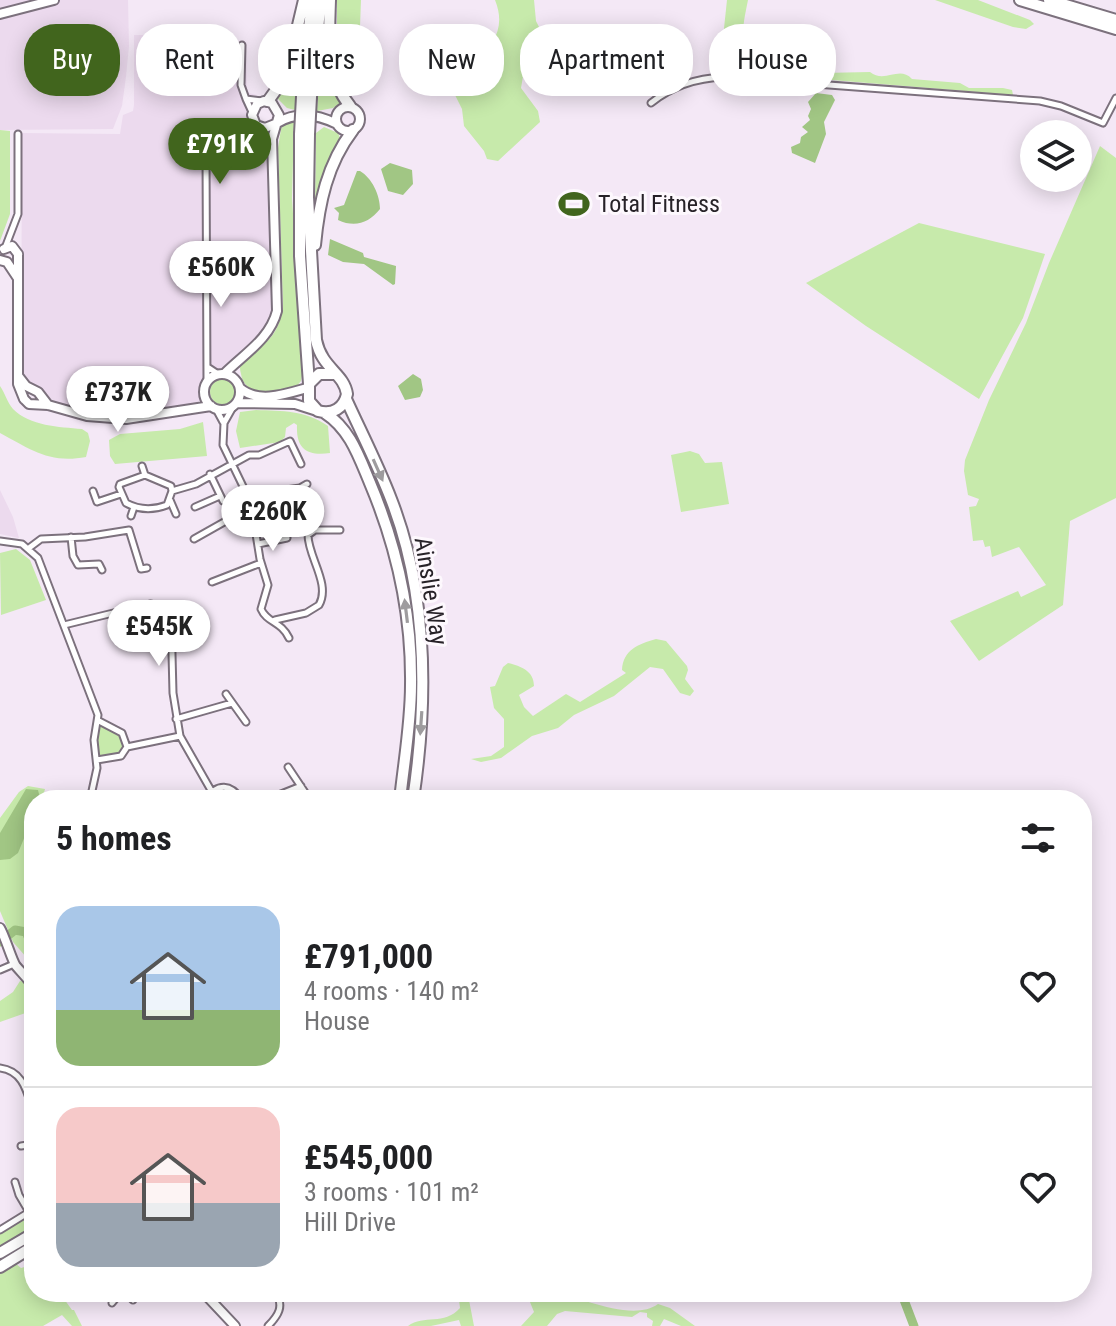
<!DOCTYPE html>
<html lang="en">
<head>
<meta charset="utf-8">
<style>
	:root { --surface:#fff; --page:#f6f6f6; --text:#202124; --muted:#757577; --line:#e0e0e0; --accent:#41651d }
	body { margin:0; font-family:"Roboto Condensed",sans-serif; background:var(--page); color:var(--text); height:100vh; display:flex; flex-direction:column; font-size:30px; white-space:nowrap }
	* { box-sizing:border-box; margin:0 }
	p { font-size:26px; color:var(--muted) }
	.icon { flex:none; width:44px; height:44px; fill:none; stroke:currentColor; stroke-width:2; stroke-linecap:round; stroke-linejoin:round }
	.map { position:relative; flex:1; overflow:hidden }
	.sheet { position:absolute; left:24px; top:790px; width:1068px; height:512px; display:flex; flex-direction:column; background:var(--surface); border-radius:32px; box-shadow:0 4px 20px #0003 }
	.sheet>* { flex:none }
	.guide { position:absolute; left:24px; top:24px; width:1068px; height:72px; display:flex; gap:16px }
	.tools { position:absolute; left:1020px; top:120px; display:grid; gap:16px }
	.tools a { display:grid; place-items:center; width:72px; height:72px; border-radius:50%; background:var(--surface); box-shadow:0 4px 20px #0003; font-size:40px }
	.price { position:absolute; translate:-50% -68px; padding:0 18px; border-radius:28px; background:#fff; color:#222; font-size:26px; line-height:52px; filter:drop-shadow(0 2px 4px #0008) }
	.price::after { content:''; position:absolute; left:50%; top:48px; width:24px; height:18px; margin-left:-12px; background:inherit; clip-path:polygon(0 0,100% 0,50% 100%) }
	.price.selected { background:var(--accent); color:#fff }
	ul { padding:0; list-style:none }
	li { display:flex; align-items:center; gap:24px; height:200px; padding:0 32px }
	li+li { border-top:2px solid var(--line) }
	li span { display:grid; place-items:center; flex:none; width:224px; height:160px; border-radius:24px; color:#555 }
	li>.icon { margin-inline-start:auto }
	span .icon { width:96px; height:96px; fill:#fffc; stroke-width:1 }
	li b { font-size:34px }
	h2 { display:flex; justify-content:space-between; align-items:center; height:96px; padding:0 32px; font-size:34px }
	.pill { padding:0 28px; border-radius:32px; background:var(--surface); box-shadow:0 4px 20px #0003; font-size:28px; line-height:72px }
	.pill.selected { background:var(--accent); color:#fff }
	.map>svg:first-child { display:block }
</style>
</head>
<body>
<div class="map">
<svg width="1116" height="1326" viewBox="0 0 1116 1326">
	<rect width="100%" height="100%" fill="#f4e8f6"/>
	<path fill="#ecdaee" d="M0 0H128L129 46 126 77 122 106 113 129 0 130Z
		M134 35H143L144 45 246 42 247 89 249 93 257 95 249 107 247 119 254 130 268 139 273 325 224 374 209 379 202 398 192 408 172 414 95 417 38 401 39 396 27 390 23 393 21 387 22 133 120 134 123 115 133 111 134 105Z
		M0 490 13 517 19 538 0 534Z"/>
	<path fill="#c7eaab" d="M337 0H361L360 27 354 58 345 65 337 57Z
		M495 0H534L536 21 548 45 526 59 521 88 538 111 540 122 498 161 487 159 484 151 464 126 462 109 454 93 452 69 464 63 476 64C494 43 506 27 495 0Z
		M727 0H748C744 21 739 36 751 55H777L781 66 792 65C794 52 800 48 812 46L819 50 822 73 870 72C885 84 899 65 912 79L960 83 969 88H1003L1012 90 1013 95 724 71 722 47Z
		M935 0H978L1030 20 1034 24 1026 29 1013 27Z
		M322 29 326 32C326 59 327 80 342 102L333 108 317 111Z
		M302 34 295 110 287 108 277 98 290 76 299 36Z
		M285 123H294L292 198 303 370 301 381 296 387C279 391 245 400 241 374 240 370 239 366 242 362 245 357 253 353 257 350 274 337 279 328 283 307L278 148 281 129Z
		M324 127 338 133 341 140 326 167 315 208 316 133Z
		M0 130 10 131V214L0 241Z
		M1100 146 1116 158V498L1070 521 1063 605 979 661 950 621 1018 591 1021 597 1046 585 1019 547 992 557 990 546 985 547 983 540 973 541 969 507 976 506 979 499 968 495 964 471 965 460 989 400 1026 323 1049 263Z
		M919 223 1045 254 1023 318 979 399 866 326 806 283Z
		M210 392a13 13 0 1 1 26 0a13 13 0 1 1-26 0Z
		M0 386C5 393 7 402 13 409 30 426 59 427 82 429L88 433 90 441 86 457C49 464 30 449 0 433Z
		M256 410C283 411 305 410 328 426L330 453C307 456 296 449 297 425L294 423 286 428 285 437 280 442 240 448 236 431 240 412Z
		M203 422 207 456 115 464 110 456 109 440 120 434 180 429Z
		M690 451 699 454 705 463 722 462 729 504 681 512 671 455Z
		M16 549 30 560 46 600 1 615 0 553Z
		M656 639 666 641 687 666 688 670 685 679 694 691 690 696 680 693 663 669 650 667 614 696 574 715 558 728 532 736 501 758 481 762 471 759 491 756 504 747V719L494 708 490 687 495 686 503 667 508 663C521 666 534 671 534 686L519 695 524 707 533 716 566 694 580 702 626 673 622 670C623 650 638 644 656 639Z
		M99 721 116 729 126 742 121 756 97 760 94 747Z
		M28 786 45 789 42 800H34V966L13 942 0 911V818L19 792Z
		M20 981 26 982 34 992V1010L0 1022V1001L13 992Z
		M34 1216V1228L0 1248V1230Z
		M14 1262 21 1268 32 1265 34 1292H59L72 1310H74L82 1326H72L62 1315 43 1326H0V1273Z
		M458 1292H462L469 1300 474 1326H461L459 1320 431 1326H408C424 1314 444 1326 460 1308Z
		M526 1292C534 1292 544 1291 552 1292 579 1296 632 1323 658 1304L670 1308 695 1326H681L664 1319 660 1326H652L653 1321 647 1317V1313L640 1312 632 1317 565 1311 557 1314 547 1326H521L534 1312Z"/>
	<path fill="#a1c684" d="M816 93 832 95 835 100 824 122 826 134 815 163 792 153 791 147 800 143 801 137 808 132 802 127 810 120 808 116 811 109 808 102Z
		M390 163 412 170 413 184 403 195 388 191 381 169Z
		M357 171H360C372 178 380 195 380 209 369 223 355 228 338 220L339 213 334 208 344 205Z
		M330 239 363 253 364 257 396 266 395 284 393 285 364 264 343 262 328 255Z
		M413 374 421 379 423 390 420 397 405 400 398 386Z
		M26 789 38 790 40 798 34 800V814L18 853 10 859 0 860V833Z"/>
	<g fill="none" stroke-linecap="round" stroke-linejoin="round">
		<path stroke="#a1c684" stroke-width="9" d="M0 942 15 930 26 932 34 950
			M901 1292 914 1326"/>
		<g stroke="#7c717d" stroke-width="9">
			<path id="street" d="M242 45 241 85 246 99
				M651 103C672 86 697 78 724 77L1040 101 1061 106 1103 123 1116 98
				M252 112 246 99 262 101
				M5 248 18 214V134
				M209 368 218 374
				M207 382 206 153C212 134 238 128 256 127
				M233 407 224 423 223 445 251 503 260 559 268 585 261 609C267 623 281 621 289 638
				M216 409 223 422
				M142 466 145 475
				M210 474 223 501
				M145 475 171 486 172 491 167 505C154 510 139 510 126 503L119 487 120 484Z
				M93 491 97 502 121 494
				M172 491 196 484 249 455H259L290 441 301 464
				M170 500 176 514
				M195 507 220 496
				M131 516 134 507
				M71 537 73 556 78 565 99 564 102 570
				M194 539 279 491 300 488 307 484
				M0 541 22 544 38 558 98 715 94 740 97 768 90 800
				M258 544 287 538
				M29 548 41 539 85 537 129 530 141 569 147 568
				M212 582 261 563
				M275 620 306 613 319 605C331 584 308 557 308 535L315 530H340
				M64 625 150 604 166 607 171 615 173 693 180 736 212 792
				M226 694 246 722
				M176 719 232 703
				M127 747 180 736
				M97 760 121 756 127 747 122 733 99 721
				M288 767 310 800
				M206 800C217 782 231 784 242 800
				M266 800 301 786
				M0 970 14 964
				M0 1068C24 1071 27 1093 34 1113
				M21 1146 34 1144
				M15 1182 19 1195 29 1212
				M0 1230 34 1209
				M125 1292 133 1300
				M112 1303 121 1292
				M268 1326C278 1316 285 1306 275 1292"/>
		</g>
		<g stroke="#7c717d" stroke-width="12">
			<path id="secondary" d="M0 14 54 0
				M336 119a12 12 0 1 1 24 0a12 12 0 1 1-24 0Z
				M277 123C297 111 317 114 337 124
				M4 249 12 246 18 254
				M18 254V384L24 399
				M0 260 7 262 17 277
				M224 374C244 354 270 339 277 311L272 139 279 115 272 103 264 101 257 104 252 115 256 125 265 128 275 124
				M204 392a18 18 0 1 1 36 0a18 18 0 1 1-36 0Z
				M19 377 26 386 38 392 48 405
				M240 388C258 404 286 394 307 388
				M24 399 29 404 48 405 87 416 126 419 211 406
				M237 403 295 404 317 411
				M0 928C5 936 12 961 16 966 22 973 28 979 34 987
				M203 1292 235 1326"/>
		</g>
		<g stroke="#7c717d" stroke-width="14">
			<path id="highway" d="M330 0C329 37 325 76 350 106
				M1020 0 1116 29
				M1049 0 1116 20
				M302 96 312 0
				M311 97 321 0
				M268 101 286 76 304 0
				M300 134V256L309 384
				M309 134 308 197 316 340C322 369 344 373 347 394 344 408 333 415 318 411L309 401V384L319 374H333
				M315 245C319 203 327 164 353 130
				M346 399C361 432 378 465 391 499 428 594 428 700 413 800
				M325 413C350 429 359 457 370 483 397 547 412 615 411 685 411 723 404 762 400 800
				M0 1253 34 1233
				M0 1267 34 1246"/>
		</g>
		<use href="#street" stroke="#fff" stroke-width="5"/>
		<use href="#secondary" stroke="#fff" stroke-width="8"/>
		<use href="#highway" stroke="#fff" stroke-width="10"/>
		<g stroke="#7c717d" stroke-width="14" stroke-linecap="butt">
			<path id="highway-bridge" d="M300 134 302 96
				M309 134 311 97"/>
		</g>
		<use href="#highway-bridge" stroke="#fff" stroke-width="10"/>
	</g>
	<defs><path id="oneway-solid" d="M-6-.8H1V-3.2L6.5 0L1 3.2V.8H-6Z" transform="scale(2)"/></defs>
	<g fill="#9e9c9e">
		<use href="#oneway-solid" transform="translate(378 470) rotate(66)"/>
		<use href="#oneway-solid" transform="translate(406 611) rotate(-97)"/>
		<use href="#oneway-solid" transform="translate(421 723) rotate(94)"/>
	</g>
	<defs>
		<g id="stadium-bare" transform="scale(2.4)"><path d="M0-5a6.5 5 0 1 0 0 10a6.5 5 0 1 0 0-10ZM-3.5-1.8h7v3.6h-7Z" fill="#41651d" stroke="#fdf8fd" stroke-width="2.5" paint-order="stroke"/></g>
	</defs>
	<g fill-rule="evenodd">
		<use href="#stadium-bare" x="574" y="204"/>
	</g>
	<g text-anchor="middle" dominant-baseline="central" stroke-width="6" stroke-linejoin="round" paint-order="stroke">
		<g font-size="24" fill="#272228" stroke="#fdf8fd" text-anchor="start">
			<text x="598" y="204">Total Fitness</text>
		</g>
		<g font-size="24" fill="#272228" stroke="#fdf8fd">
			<text transform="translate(431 591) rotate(81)">Ainslie Way</text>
		</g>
	</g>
</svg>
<div class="tools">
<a><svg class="icon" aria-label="layers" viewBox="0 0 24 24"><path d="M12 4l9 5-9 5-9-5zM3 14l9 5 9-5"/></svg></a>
</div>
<b class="price selected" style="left:220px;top:186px">£791K</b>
<b class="price" style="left:221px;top:309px">£560K</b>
<b class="price" style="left:118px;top:434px">£737K</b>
<b class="price" style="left:273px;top:553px">£260K</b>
<b class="price" style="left:159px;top:668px">£545K</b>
<div class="guide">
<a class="pill selected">Buy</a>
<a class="pill">Rent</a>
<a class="pill">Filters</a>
<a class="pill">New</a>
<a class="pill">Apartment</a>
<a class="pill">House</a>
</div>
<section class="sheet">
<h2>5 homes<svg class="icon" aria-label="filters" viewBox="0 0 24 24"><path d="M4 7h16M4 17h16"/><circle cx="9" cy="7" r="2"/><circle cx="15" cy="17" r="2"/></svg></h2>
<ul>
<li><span style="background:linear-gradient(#a9c7e8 65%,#8fb573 0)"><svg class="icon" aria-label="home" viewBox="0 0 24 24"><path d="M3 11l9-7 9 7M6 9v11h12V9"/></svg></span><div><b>£791,000</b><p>4 rooms · 140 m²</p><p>House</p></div><svg class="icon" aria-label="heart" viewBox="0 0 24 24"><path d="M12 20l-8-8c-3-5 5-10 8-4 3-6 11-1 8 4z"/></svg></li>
<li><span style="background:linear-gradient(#f6c9c9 60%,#9aa5b1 0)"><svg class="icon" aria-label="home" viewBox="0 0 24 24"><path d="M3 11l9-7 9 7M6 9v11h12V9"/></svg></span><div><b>£545,000</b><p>3 rooms · 101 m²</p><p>Hill Drive</p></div><svg class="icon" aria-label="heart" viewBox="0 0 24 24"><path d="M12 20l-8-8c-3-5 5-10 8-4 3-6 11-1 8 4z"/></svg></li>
</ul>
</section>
</div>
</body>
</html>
